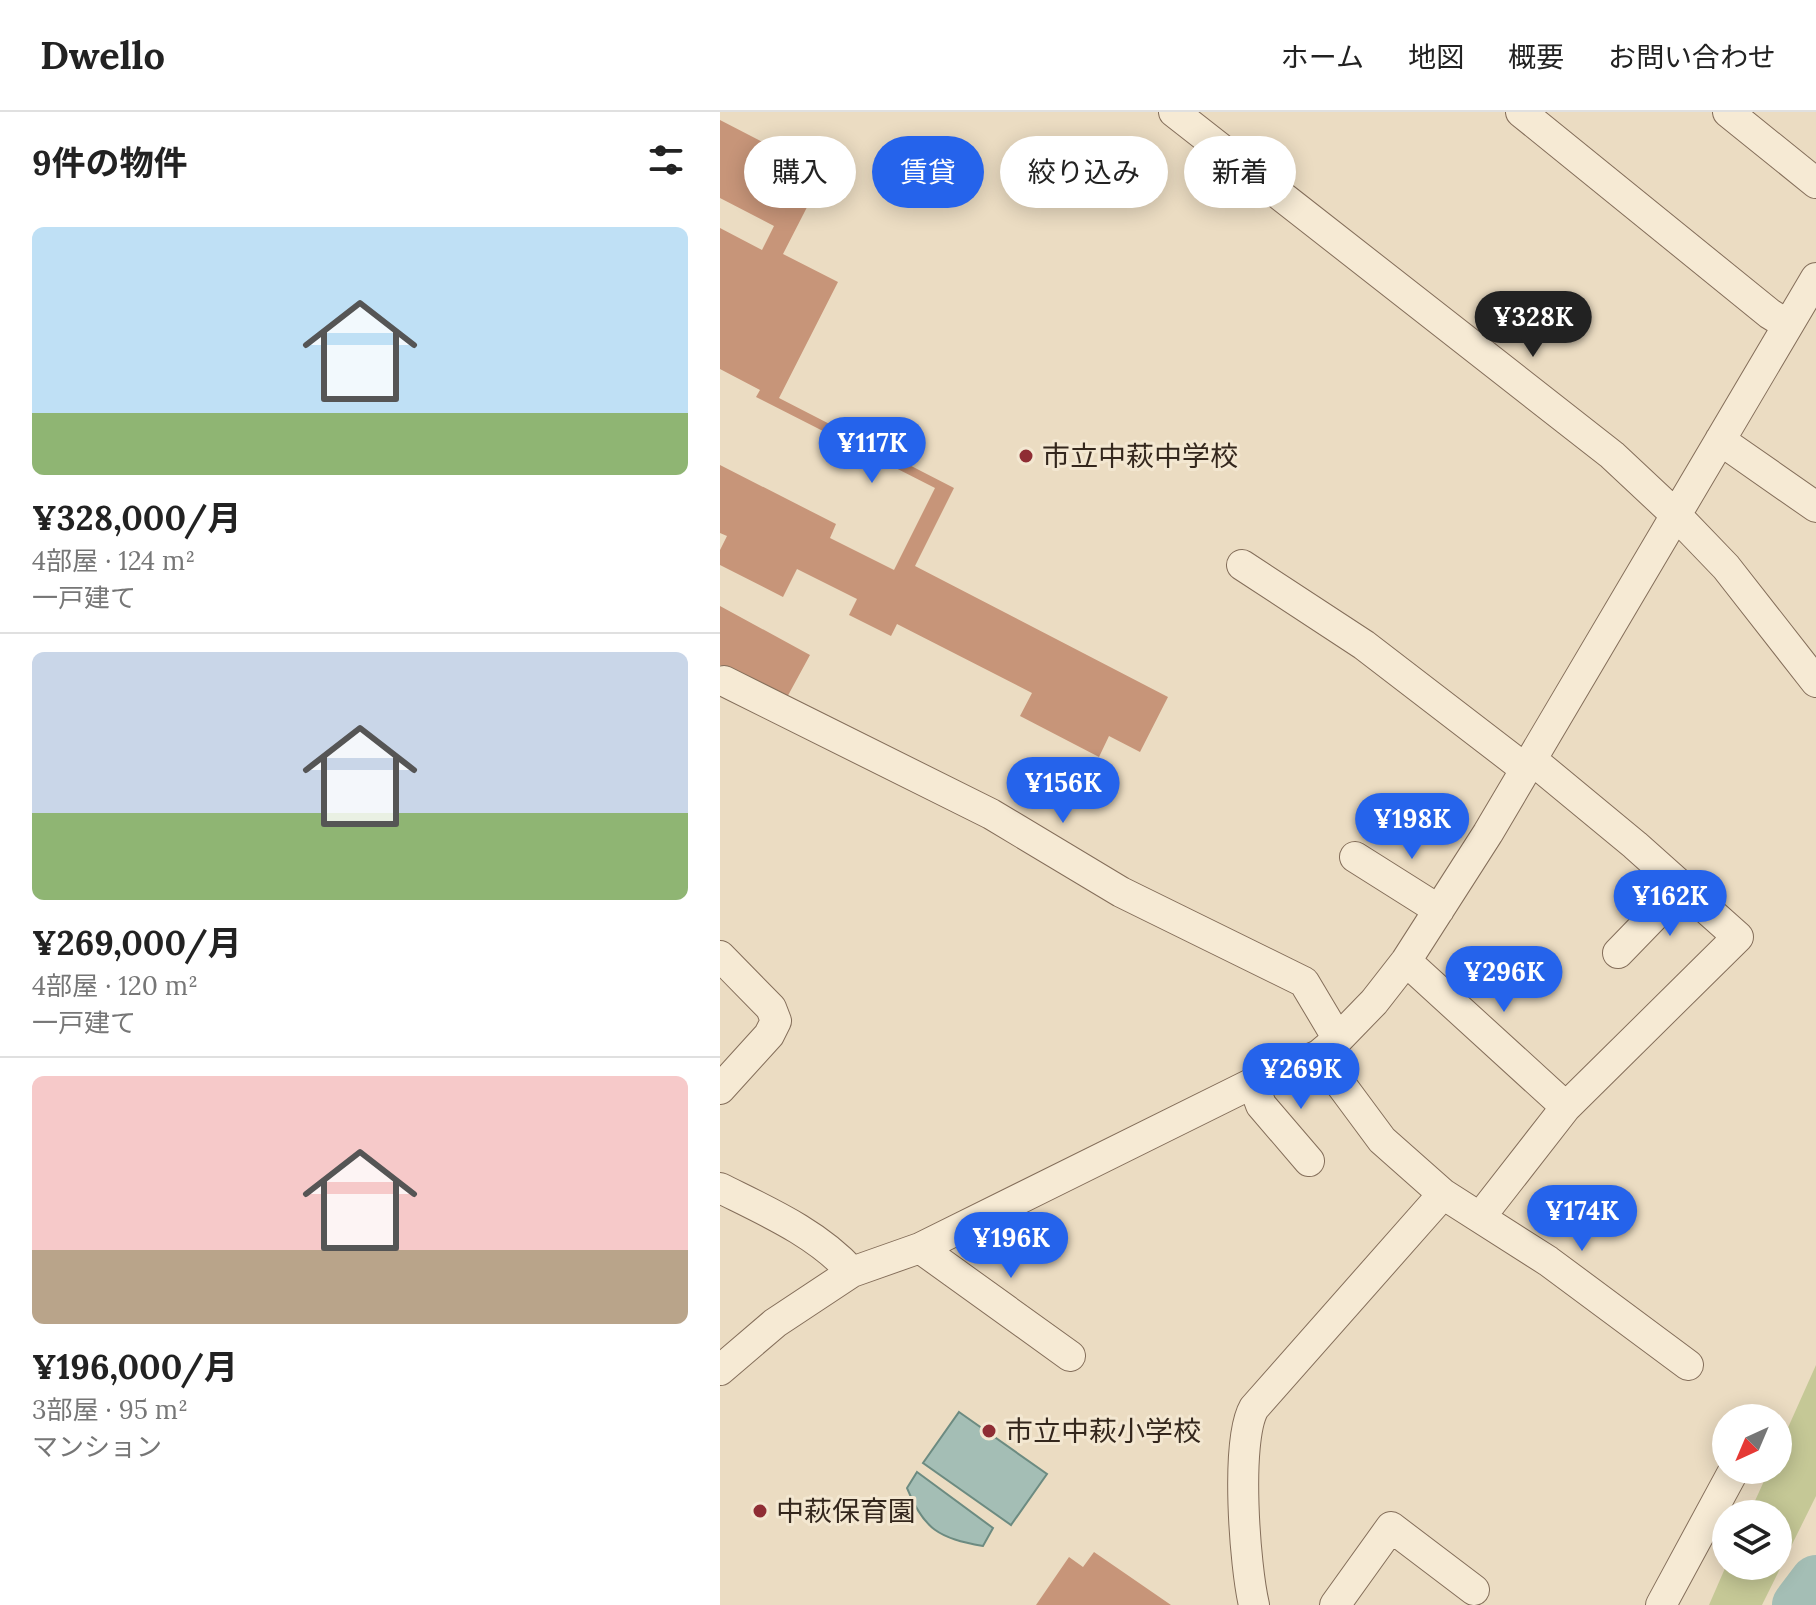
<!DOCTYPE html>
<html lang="ja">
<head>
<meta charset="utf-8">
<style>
	:root { --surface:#fff; --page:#f6f6f6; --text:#222; --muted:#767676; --line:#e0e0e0; --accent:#2563eb }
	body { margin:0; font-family:Lora,"Noto Sans JP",serif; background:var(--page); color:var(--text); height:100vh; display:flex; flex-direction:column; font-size:30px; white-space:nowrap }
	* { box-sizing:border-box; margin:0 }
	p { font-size:26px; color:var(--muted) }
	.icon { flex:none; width:44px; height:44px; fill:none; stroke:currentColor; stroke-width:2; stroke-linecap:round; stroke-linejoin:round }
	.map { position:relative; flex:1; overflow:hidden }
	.side { display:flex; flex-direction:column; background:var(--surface); width:720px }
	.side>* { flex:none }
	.banner { position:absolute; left:24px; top:24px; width:760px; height:72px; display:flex; gap:16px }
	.needle { width:52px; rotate:224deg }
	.fabs { position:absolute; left:992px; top:1292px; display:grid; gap:16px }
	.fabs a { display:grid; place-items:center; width:80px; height:80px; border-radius:50%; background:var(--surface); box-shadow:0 4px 20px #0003; font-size:40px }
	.price { position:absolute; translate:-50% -68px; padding:0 18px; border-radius:28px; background:var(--accent); color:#fff; font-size:26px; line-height:52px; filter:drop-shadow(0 2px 4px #0008) }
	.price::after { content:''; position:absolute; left:50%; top:48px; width:24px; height:18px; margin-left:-12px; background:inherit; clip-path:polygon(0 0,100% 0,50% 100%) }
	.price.on { background:#222; color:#fff }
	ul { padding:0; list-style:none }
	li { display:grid; align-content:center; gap:16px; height:424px; padding:0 32px }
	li+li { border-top:2px solid var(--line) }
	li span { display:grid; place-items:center; height:248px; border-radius:12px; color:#555 }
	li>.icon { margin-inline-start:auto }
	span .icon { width:144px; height:144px; fill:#fffc; stroke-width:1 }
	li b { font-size:34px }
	h2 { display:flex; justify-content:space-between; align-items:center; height:96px; padding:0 32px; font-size:34px }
	.chip { padding:0 28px; border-radius:36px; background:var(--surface); box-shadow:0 4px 20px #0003; font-size:28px; line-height:72px }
	.chip.on { background:var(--accent); color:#fff }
	header { display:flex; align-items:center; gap:48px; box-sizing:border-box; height:112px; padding:0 40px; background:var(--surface); border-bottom:2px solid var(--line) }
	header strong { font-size:38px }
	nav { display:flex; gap:44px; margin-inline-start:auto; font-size:28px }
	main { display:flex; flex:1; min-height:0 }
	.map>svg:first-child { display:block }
</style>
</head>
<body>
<header>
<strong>Dwello</strong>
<nav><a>ホーム</a><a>地図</a><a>概要</a><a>お問い合わせ</a></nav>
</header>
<main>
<section class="side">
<h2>9件の物件<svg class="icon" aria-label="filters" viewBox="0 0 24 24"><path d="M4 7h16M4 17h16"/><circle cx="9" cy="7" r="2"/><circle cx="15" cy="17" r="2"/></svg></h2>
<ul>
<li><span style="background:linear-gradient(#bfe0f5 75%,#8fb573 0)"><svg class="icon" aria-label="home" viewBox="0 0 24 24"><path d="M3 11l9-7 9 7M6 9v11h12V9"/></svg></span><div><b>¥328,000/月</b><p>4部屋 · 124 m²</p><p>一戸建て</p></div></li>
<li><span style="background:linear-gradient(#c9d6e8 65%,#8fb573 0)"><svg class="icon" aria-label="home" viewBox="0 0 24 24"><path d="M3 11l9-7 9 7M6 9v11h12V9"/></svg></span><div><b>¥269,000/月</b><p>4部屋 · 120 m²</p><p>一戸建て</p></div></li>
<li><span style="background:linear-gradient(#f6c9c9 70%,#b9a48a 0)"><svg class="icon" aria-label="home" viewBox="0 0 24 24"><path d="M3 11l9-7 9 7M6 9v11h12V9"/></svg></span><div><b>¥196,000/月</b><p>3部屋 · 95 m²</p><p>マンション</p></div></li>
</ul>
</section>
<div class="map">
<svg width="1096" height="1493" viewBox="0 0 1096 1493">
	<rect width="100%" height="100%" fill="#ebdcc2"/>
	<path fill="#c5c896" d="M1096 1253V1384L1042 1493H989L1006 1454H1058V1402H1029L1049 1358H1058V1338Z"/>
	<path fill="#a4beb5" stroke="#6c8b81" stroke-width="2" d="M239 1300 327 1362 291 1413 203 1351Z
		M197 1360 273 1416 263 1434C219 1426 204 1418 187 1376Z"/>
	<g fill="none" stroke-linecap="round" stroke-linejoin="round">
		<path stroke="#a4beb5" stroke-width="52" d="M1078 1493 1096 1469"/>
	</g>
	<path fill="#c79579" d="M0 8 104 62 63 142 118 170 59 286 234 376 195 454 448 585 420 640 389 624 379 645 300 604 312 581 177 512 171 524 129 503 137 487 77 457 63 485 0 453V438L7 424 0 421V353L116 412 110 426 174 458 215 376 36 285 40 278 0 257V116L42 138 54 114 0 86Z
		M0 494 90 543 65 589 0 553Z
		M374 1440 451 1493H316L349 1445 363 1455Z"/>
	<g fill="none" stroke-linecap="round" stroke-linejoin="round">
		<g stroke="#846e5a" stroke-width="32">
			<path id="minor" d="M454 0 892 343 956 403 1006 455 1096 570
				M801 0 1050 202 1068 213
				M1008 0 1096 71
				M1000 328 1096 395
				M522 453 644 533 804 656
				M4 569 271 702 401 780 584 870 618 927
				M635 745 719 798
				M898 841 962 775
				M0 844 51 896 56 909 49 923 0 977
				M686 849 846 995
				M533 971 541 993 589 1049
				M0 1076C46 1099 97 1121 132 1160
				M723 1082 828 1149 968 1253
				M761 1104 846 995 1018 825 915 733 811 647
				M200 1136 350 1244
				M0 1258 55 1211 132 1160 200 1136 533 971 599 943 618 927 654 890 686 849 768 721 1096 166
				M534 1493C525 1455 515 1329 534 1296L723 1082 662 1028 599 943
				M615 1493 671 1415 754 1478
				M941 1493 1014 1358"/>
		</g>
		<use href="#minor" stroke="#f6ead4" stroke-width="30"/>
	</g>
	<g fill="#8f2d34" stroke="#f3e7d1" stroke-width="3">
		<circle cx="306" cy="344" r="8"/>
		<circle cx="269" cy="1319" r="8"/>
		<circle cx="40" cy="1399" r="8"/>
	</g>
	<g text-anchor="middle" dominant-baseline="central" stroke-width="6" stroke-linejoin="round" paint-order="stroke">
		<g font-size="28" fill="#34271d" stroke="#f3e7d1" text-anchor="start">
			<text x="322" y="344">市立中萩中学校</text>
			<text x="285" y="1319">市立中萩小学校</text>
			<text x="56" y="1399">中萩保育園</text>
		</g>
	</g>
</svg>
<div class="fabs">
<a><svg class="needle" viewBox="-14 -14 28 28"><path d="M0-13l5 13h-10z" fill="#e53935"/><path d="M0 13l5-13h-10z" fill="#767676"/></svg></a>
<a><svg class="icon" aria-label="layers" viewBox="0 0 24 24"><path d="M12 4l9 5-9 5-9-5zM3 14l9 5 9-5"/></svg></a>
</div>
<b class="price on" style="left:813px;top:247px">¥328K</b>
<b class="price" style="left:152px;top:373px">¥117K</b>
<b class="price" style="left:343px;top:713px">¥156K</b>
<b class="price" style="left:692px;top:749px">¥198K</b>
<b class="price" style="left:950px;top:826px">¥162K</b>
<b class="price" style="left:784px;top:902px">¥296K</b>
<b class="price" style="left:581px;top:999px">¥269K</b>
<b class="price" style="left:862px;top:1141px">¥174K</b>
<b class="price" style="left:291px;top:1168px">¥196K</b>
<div class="banner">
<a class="chip">購入</a>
<a class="chip on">賃貸</a>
<a class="chip">絞り込み</a>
<a class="chip">新着</a>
</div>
</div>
</main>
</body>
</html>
